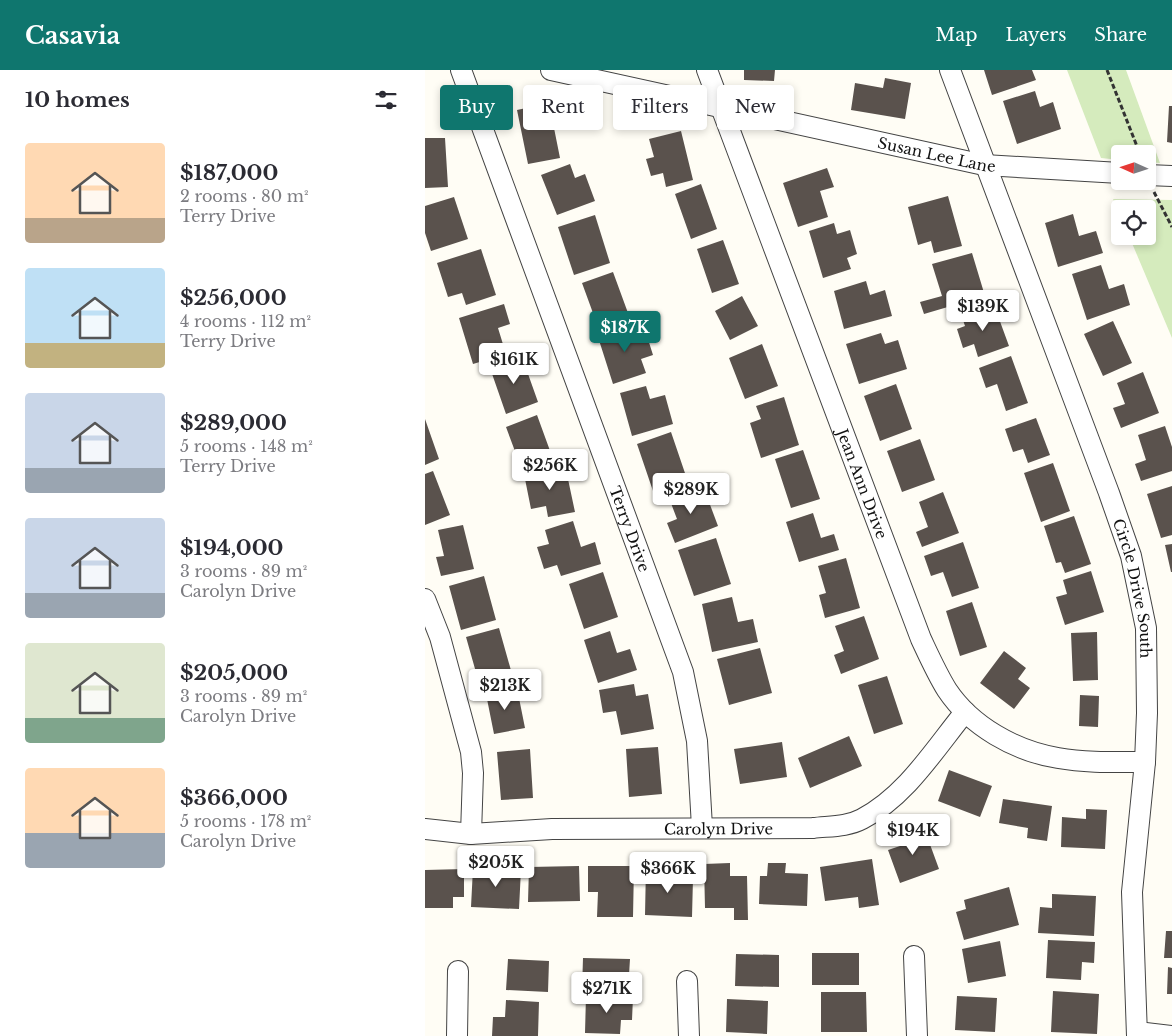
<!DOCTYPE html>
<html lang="en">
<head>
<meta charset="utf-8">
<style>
	:root { --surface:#fff; --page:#f2f2f3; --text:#2b2b33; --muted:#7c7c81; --accent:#0f766e }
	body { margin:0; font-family:"Libre Baskerville",serif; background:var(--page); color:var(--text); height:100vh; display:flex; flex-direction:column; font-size:19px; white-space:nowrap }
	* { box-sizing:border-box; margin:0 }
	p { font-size:16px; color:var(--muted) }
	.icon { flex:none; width:28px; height:28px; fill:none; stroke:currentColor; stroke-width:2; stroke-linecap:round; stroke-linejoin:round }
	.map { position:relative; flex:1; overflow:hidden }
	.details { display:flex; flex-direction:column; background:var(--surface); width:425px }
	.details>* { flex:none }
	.hud { position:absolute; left:15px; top:15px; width:475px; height:45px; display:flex; gap:10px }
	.needle { width:32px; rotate:273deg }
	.tools { position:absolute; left:686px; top:75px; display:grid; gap:10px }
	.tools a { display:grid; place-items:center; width:45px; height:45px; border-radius:5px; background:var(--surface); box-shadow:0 2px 8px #0003; font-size:25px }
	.price { position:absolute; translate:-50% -42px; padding:0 11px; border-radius:5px; background:#fff; color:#222; font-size:16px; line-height:32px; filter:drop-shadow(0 1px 2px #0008) }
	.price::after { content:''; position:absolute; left:50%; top:30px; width:15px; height:11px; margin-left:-8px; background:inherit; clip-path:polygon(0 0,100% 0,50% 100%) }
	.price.current { background:var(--accent); color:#fff }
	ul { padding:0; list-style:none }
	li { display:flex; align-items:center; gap:15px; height:125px; padding:0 25px }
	li span { display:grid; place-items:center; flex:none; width:140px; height:100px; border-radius:5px; color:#555 }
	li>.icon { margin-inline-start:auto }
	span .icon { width:60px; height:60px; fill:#fffc; stroke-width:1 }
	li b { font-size:21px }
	h2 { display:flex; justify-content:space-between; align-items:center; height:60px; padding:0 25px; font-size:21px }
	.chip { padding:0 18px; border-radius:5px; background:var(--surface); box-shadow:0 2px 8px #0003; font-size:18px; line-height:45px }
	.chip.current { background:var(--accent); color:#fff }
	header { display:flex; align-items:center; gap:30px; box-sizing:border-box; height:70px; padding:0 25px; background:var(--accent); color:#fff }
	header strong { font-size:24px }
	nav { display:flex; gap:28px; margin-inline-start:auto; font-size:18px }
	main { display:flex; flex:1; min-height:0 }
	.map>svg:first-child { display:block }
</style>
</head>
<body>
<header>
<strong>Casavia</strong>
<nav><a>Map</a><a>Layers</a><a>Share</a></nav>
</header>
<main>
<section class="details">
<h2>10 homes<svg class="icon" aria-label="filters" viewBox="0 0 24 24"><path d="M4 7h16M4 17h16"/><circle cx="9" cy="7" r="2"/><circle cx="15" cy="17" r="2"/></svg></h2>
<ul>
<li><span style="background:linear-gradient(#ffd9b3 75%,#b9a48a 0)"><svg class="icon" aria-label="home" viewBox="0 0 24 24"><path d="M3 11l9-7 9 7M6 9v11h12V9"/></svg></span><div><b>$187,000</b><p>2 rooms · 80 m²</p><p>Terry Drive</p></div></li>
<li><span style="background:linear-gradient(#bfe0f5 75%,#c2b280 0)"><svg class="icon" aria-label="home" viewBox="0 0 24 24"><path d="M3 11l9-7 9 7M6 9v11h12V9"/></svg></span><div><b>$256,000</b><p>4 rooms · 112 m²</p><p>Terry Drive</p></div></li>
<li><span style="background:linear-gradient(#c9d6e8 75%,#9aa5b1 0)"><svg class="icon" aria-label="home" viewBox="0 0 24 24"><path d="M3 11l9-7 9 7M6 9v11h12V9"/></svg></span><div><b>$289,000</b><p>5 rooms · 148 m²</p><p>Terry Drive</p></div></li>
<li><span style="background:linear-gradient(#c9d6e8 75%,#9aa5b1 0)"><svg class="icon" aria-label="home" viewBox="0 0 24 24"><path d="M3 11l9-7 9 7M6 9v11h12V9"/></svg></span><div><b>$194,000</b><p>3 rooms · 89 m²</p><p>Carolyn Drive</p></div></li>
<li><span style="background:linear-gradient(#dfe7d0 75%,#7fa58c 0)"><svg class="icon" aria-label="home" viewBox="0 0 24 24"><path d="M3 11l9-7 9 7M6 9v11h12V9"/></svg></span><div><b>$205,000</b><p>3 rooms · 89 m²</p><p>Carolyn Drive</p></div></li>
<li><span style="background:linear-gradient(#ffd9b3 65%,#9aa5b1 0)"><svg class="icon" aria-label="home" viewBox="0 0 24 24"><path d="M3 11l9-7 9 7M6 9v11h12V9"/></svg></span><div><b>$366,000</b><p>5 rooms · 178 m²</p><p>Carolyn Drive</p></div></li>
</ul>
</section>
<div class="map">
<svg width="747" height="966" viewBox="0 0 747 966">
	<rect width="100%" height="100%" fill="#fffdf5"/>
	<path fill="#d5ebbd" d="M642 0H701L735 93 723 92 722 84H695V90L676 88Z
		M688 129 747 130V268L704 166H722V139H695V144Z"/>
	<path fill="#5a524d" d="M319 0H350L349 11 319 10Z
		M559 0H607L611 10 567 25Z
		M460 8 486 13 480 49 426 40 430 13 458 18Z
		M610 21 615 37 628 32 636 59 592 74 578 31Z
		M124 33 135 88 103 94 92 40Z
		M744 36H747V73L742 72Z
		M256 61 268 110 241 117 238 103 226 106 221 89 229 87 224 69Z
		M0 68H20L23 117 0 118Z
		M145 94 150 108 160 104 170 131 132 145 116 105Z
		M402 98 409 117 395 121 403 147 373 157 358 113Z
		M276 114 292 159 266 169 250 124Z
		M523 126 537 176 509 183 506 171 493 175 483 137Z
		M29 127 43 169 6 181 0 163V136Z
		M648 144 654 166 671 161 678 183 633 197 620 153Z
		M170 145 185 193 149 205 133 157Z
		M409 153 412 164 425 160 432 184 422 188 426 199 398 208 384 161Z
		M298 170 314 214 287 223 272 179Z
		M56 179 71 225 41 235 37 223 23 227 12 193Z
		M547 183 560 226 499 244 495 232 517 226 507 194Z
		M676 195 684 219 699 214 705 235 662 250 647 204Z
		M188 202 203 243 172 254 157 213Z
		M441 211 445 225 460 220 467 246 419 259 409 221Z
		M317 226 333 256 305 270 290 241Z
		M79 234 85 254 73 258 81 284 48 294 34 248Z
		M569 235 584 276 553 287 549 274 538 278 532 259 540 256 537 247Z
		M688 251 707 293 678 306 659 264Z
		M209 255 212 265 221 263 228 285 216 289 221 303 188 314 173 267Z
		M456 263 460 274 473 270 482 299 434 314 421 274Z
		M337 274 353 316 320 329 304 288Z
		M586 286 603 333 581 341 572 314 561 318 554 298Z
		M97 287 113 332 81 344 65 298Z
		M718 302 734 343 696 358 688 338 700 334 692 313Z
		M471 314 487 359 455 371 439 326Z
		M221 316 225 329 240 325 248 354 207 366 195 323Z
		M359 327 374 375 336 388 325 353 336 349 331 336Z
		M112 345 128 389 97 400 81 357Z
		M611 348 625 385 603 393 598 379 588 382 580 359Z
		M0 349 14 389 0 395Z
		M740 356 747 377V401L716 411 710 394 721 390 713 365Z
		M246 362 262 409 228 421 212 374Z
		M495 369 510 410 477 422 462 381Z
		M378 380 395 429 366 438 350 389Z
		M628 393 645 441 616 452 599 403Z
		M140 395 150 442 123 447 121 436 106 439 99 404Z
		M8 401 25 445 0 455V404Z
		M278 416 293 456 250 473 242 453 252 449 244 428Z
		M747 416V465L736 468 722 424Z
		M518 422 534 463 497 477 491 462 503 457 494 432Z
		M388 443 396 468 409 464 414 480 374 492 361 452Z
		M649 446 666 494 640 503 636 492 631 493 619 456Z
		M148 451 156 477 170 472 176 494 136 506 132 495 119 499 112 477 124 474 120 460Z
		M38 455 49 499 16 506 11 487 19 486 13 460Z
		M291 468 306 514 269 526 253 480Z
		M538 472 554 518 527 527 518 502 506 506 499 486Z
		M747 474V502H746L740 475Z
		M421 488 435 538 400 548 394 525 401 523 393 496Z
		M666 501 679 542 640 555 631 527 642 524 638 510Z
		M178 502 193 547 159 559 144 514Z
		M59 506 71 550 36 560 24 516Z
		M307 527 313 552 328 549 333 572 287 582 277 534Z
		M547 532 562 577 535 586 521 541Z
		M439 546 454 589 416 604 409 585 419 581 410 556Z
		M74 558 87 604 54 613 41 567Z
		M185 561 192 583 205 579 212 600 173 613 159 570Z
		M672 562 673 610 648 611 646 563Z
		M335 578 347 623 304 635 292 589Z
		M579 581 601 598 593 609 605 618 589 639 555 613Z
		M462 606 478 654 449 664 433 615Z
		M209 614 211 626 223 624 229 659 196 665 191 641 178 643 174 620Z
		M92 618 100 658 69 664 61 624Z
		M655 625 674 626 673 657 654 656Z
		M424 666 437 696 385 718 373 688Z
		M357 672 362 707 315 714 309 679Z
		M233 677 237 724 204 727 201 679Z
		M105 679 108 728 76 730 72 682Z
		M524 700 567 716 555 747 513 731Z
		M578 729 627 736 622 771 602 768 603 758 574 753Z
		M661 739 682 740 680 779 636 777 637 747 661 749Z
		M499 758 514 799 475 813 463 780 475 776 472 768Z
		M447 789 454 835 434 838 433 827 400 831 395 797Z
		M305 793V806H322L323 850H309V838H280L279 794Z
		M343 793H361L360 803 383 804 382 836 334 834 335 806H342Z
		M154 796 155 831 103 832 104 797Z
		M163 796H209L208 847H172L173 822H163Z
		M221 796H238L237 807 268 808 267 847 220 845Z
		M48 798 96 799 94 839 46 837Z
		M39 799V827H28V838H0V800Z
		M584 817 594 855 539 870 531 842 541 839 539 830Z
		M627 824 671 826 669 866 613 863 615 837 627 838Z
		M741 861H747V888H739Z
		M623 870 670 872 669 893 657 892 656 910 621 908Z
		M575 871 581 906 543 913 537 879Z
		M387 883H434V915H387Z
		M311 884 354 885V917L310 916Z
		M158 888 205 889 203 921 157 920Z
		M83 889 124 891 123 922 81 920Z
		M743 897 747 898V924H742Z
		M628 921 674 924 672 964 626 962Z
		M396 922H441L442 962H396Z
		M161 926 208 927 207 950H196L195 964 160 963Z
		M532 926 572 928 570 962 530 960Z
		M302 929 343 931 342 964 301 962Z
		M81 930 114 932 113 966H67L68 947H80Z"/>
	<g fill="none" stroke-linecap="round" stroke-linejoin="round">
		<g stroke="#444" stroke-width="22">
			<g id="street">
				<path id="s1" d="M36 0 258 602 272 671 277 757"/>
				<path id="s2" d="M126 0 559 95 695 103"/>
				<path id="s3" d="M282 0 496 569C504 586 512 604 522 620 546 656 590 681 633 688 661 693 691 692 720 692"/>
				<path id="s4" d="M525 0 684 423 706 486 721 558 722 643 720 692 707 822 712 966"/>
				<path d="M722 105 747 106"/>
				<path d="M0 529 15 567 46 682 48 703 46 764"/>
				<path id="s5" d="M0 759 46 764 127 759 388 758C404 756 422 757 437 749 481 726 509 680 540 642"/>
				<path d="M489 886 492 966"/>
				<path d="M262 911 264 966"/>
				<path d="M712 962 747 966"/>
				<path d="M32 966 33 901"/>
			</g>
		</g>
		<path stroke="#333" stroke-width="3" stroke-dasharray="5 2.5" stroke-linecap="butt" d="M682 0 715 84
			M729 122 747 157"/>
		<use href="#street" stroke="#fff" stroke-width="20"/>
	</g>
	<g text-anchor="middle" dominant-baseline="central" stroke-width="5" stroke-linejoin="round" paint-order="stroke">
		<g font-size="15" fill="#111" stroke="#fff">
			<text stroke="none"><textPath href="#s2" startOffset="395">Susan Lee Lane</textPath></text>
			<text stroke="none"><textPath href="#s3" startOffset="442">Jean Ann Drive</textPath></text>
			<text stroke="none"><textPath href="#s1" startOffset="489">Terry Drive</textPath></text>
			<text stroke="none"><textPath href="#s4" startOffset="551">Circle Drive South</textPath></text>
			<text stroke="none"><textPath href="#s5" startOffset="294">Carolyn Drive</textPath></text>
		</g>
	</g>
</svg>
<div class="tools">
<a><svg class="needle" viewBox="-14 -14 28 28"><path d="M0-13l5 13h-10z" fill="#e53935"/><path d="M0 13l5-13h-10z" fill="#7c7c81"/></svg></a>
<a><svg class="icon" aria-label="locate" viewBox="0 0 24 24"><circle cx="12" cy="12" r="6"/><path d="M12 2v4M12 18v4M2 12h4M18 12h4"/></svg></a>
</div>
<b class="price" style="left:558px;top:262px">$139K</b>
<b class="price current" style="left:200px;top:283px">$187K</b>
<b class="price" style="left:89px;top:315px">$161K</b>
<b class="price" style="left:125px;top:421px">$256K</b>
<b class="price" style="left:266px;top:445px">$289K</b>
<b class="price" style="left:80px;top:641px">$213K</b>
<b class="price" style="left:488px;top:786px">$194K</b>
<b class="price" style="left:71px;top:818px">$205K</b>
<b class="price" style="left:243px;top:824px">$366K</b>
<b class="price" style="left:182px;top:944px">$271K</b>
<div class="hud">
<a class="chip current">Buy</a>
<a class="chip">Rent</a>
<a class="chip">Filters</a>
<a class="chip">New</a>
</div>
</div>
</main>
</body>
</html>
